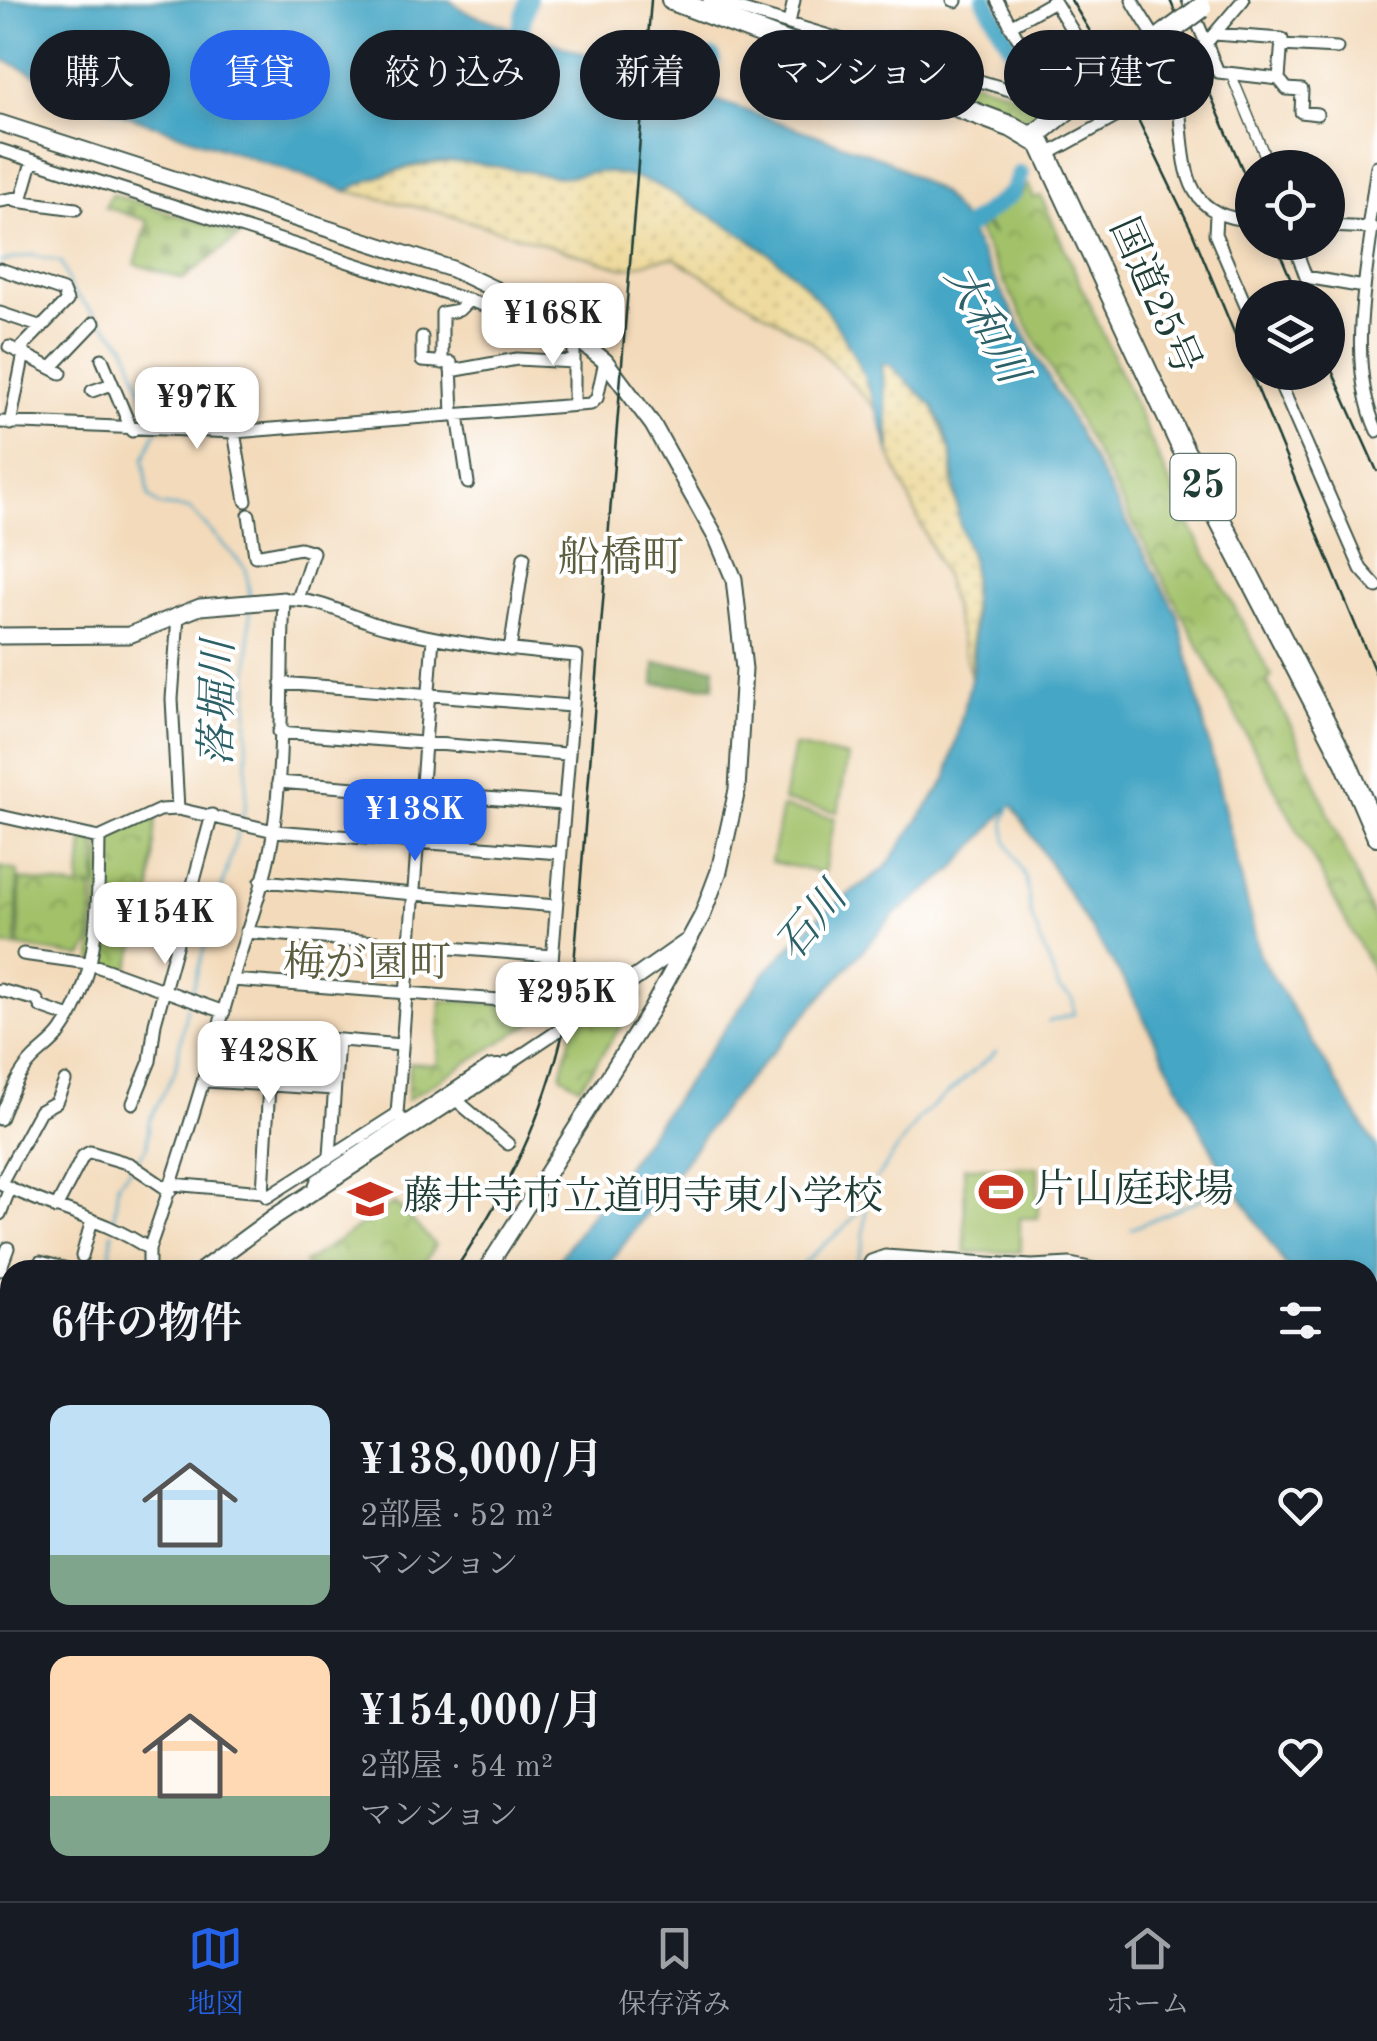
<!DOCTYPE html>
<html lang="ja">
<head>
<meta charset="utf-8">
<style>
	:root { --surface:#171b24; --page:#242831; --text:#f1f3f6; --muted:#9ea1a6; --line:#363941; --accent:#2563eb }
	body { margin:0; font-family:"Old Standard TT","Noto Serif JP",serif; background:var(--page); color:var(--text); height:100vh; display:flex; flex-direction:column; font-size:38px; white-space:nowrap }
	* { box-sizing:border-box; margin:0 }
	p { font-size:32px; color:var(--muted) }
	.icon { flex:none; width:55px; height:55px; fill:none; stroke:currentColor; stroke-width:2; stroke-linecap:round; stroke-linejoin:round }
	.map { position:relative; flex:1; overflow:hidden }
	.details { position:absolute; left:0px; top:1260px; width:1378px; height:642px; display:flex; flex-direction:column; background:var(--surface); border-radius:30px 30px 0 0; box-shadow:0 5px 15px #0003 }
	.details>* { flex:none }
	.guide { position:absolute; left:30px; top:30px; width:1318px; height:90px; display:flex; gap:20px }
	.buttons { position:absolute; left:1235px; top:150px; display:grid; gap:20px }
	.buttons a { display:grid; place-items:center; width:110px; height:110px; border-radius:50%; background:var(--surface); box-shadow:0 5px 15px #0003; font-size:50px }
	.price { position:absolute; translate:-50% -85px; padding:0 22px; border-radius:20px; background:#fff; color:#222; font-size:32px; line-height:65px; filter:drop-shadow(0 2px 5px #0008) }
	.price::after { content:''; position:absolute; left:50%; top:60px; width:30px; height:22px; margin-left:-15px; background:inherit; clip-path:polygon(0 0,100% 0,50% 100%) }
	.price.on { background:var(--accent); color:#fff }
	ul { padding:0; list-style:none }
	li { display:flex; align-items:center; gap:30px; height:250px; padding:0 50px }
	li+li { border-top:2px solid var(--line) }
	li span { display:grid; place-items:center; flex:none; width:280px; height:200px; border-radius:20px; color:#555 }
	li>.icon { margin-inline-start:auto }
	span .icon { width:120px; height:120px; fill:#fffc; stroke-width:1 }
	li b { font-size:42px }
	h2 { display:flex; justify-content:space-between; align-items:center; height:120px; padding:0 50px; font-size:42px }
	.chip { padding:0 35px; border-radius:45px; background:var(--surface); box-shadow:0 5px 15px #0003; font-size:35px; line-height:90px }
	.chip.on { background:var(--accent); color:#fff }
	.tab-bar { display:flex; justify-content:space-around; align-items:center; height:140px; border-top:2px solid var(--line); background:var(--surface); font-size:28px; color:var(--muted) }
	.tab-bar a { display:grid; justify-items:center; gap:5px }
	.tab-bar .on { color:var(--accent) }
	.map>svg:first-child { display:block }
</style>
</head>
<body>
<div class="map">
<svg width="1377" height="1901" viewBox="0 0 1377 1901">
	<defs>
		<pattern id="forest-crowns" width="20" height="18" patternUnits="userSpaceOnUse" patternTransform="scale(2.5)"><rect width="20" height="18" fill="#81a75d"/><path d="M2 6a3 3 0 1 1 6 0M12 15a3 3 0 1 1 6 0" fill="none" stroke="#69894e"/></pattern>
		<pattern id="sand-dots" width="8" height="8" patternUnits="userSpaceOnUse" patternTransform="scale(2.5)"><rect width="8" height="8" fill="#eeda9e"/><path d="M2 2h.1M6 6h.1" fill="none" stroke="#ccbc89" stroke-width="1.8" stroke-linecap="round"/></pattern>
		<pattern id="cemetery-stones" width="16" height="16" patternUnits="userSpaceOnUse" patternTransform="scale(2.5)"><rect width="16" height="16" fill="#a2c169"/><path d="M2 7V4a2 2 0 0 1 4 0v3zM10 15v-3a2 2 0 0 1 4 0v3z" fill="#839e57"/></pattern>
		<pattern id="park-crowns" width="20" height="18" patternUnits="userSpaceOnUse" patternTransform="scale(2.5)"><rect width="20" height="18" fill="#a2c169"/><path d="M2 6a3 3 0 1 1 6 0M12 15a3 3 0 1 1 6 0" fill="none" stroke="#839e57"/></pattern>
	</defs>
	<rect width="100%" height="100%" fill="#fff"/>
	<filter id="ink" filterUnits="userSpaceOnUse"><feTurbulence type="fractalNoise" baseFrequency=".01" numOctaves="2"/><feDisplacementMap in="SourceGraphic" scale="20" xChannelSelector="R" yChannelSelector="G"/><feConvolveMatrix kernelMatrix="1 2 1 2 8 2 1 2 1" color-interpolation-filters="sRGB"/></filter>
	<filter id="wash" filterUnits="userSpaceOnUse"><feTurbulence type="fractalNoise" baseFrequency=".0048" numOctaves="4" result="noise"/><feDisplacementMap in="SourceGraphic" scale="40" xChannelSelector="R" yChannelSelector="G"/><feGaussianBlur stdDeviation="2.25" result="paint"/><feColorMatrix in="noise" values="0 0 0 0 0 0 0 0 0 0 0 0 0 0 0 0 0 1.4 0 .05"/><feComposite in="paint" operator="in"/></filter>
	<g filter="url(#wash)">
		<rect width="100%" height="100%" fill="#f3daba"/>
		<path fill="url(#forest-crowns)" stroke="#507248" stroke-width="2.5" d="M655 663 715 667 714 687 654 684Z"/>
		<path fill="url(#sand-dots)" stroke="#868c69" stroke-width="2.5" d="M472 160 558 177 602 171 647 180 733 227 791 270 831 312 867 376 879 412 811 341 674 258C654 257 643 266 623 268L435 211 346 191C387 170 427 162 472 160Z
			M882 363 889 364 933 406 952 456V486L972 562 971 678 945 579 891 457Z"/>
		<path fill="url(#cemetery-stones)" stroke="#607f4e" stroke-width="2.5" d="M111 194 241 235 183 279 135 264 148 221 105 207Z"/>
		<path fill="url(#park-crowns)" stroke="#607f4e" stroke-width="2.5" d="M703 2 1054 105 1056 107 1035 118H1020Z
			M1028 184 1034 198 1041 196 1183 512 1272 677 1267 681 1293 730 1377 926V979L978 233 982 224 994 235 985 222 1020 196Z
			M156 815 151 898 127 973 92 962 101 841Z
			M83 840 96 841V888H86L93 890 90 945 83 957 19 947 20 879 79 888Z
			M0 867 18 871 16 947 0 945Z
			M636 990 642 995 580 1087 561 1075 575 1020Z
			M441 1000 525 1006 538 1019 407 1100 410 1063 437 1065Z
			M395 1203 435 1245 420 1270H309L304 1263Z"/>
		<path fill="#a2c169" stroke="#607f4e" stroke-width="2.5" d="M794 746 848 757 838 812 783 801Z
			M782 807 835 818 824 873 771 862Z
			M964 1167H1038V1218H1020V1252H965Z"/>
		<path fill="#45a6c5" stroke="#32727c" stroke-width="2.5" d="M0 0H449L466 12 887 160 941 193 961 217 1178 616 1260 956 1377 1148V1405L1368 1392V1270H1288L1217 1160 1126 984 1012 804 952 871 894 915 726 1105 605 1270H551L766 972 822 913 885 868 946 780 974 667 972 562 959 522 952 456 943 426 933 406 889 364H882L891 457C859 337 816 272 704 212 685 201 664 186 643 180 630 176 612 171 598 172 584 172 568 179 553 176 464 161 433 148 346 191L114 111 0 58Z"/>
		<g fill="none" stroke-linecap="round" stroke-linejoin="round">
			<path stroke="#45a6c5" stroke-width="2.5" d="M0 262 32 255 61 262 71 290 126 346 154 424
				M156 431 144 459 149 497 160 506 190 509 246 569 250 597
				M1012 802 1004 822 1007 841 1026 879 1031 915 1059 989 1073 999 1074 1014 1048 1022
				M241 821 246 804 250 610
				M191 994 239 828
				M136 1161 147 1147 149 1121 175 1071 187 1006
				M113 1225 118 1183 131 1168
				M1131 1229 1235 1184
				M109 1270 112 1232
				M798 1270C818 1245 845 1234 862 1205
				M854 1270 863 1245 867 1192 919 1118 997 1051
				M0 1378 10 1375
				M1368 1695 1377 1697
				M1368 1766 1377 1733
				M0 1850 10 1826
				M972 1901V1892"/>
			<path stroke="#45a6c5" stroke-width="18" d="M985 0 1015 53 1049 94
				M515 51 528 0
				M699 114 712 58
				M948 241 1012 193 1020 174"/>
		</g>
	</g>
	<g filter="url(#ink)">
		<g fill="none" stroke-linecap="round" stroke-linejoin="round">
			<g stroke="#3f5548" stroke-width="12">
				<path id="pedestrian" d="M1233 79 1270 168"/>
			</g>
			<g stroke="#3f5548" stroke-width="15">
				<path id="minor" d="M709 0 1040 99H1052L1098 68
					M953 0 956 1
					M997 0 1017 37 1064 92
					M1132 0C1146 26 1169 54 1175 83 1189 143 1169 218 1252 220
					M1188 0 1218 72 1279 79 1287 89 1302 90 1301 112 1317 114
					M789 23 794 0
					M1010 26 1054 1 1123 113 1048 154
					M1214 34 1243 0
					M1281 45 1337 48
					M1204 46 1214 34 1282 39 1279 79
					M0 150 542 324 558 321
					M0 201 22 197 32 162
					M16 201 76 209
					M1216 215 1215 234 1252 320
					M1328 226 1373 228
					M1368 228 1377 166
					M1372 228C1363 294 1349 369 1377 431
					M1293 242 1306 277 1364 287
					M0 269 63 291 67 301 19 350
					M0 313 42 327
					M563 336 574 347V405
					M422 337V361L451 363 453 415
					M9 347 61 373
					M102 359 132 431
					M442 363V313L459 310 469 300
					M52 367 94 323
					M451 371 517 359 574 362
					M1275 372 1361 569 1377 587
					M92 391 112 384
					M458 415 468 483
					M0 422 234 432 591 404 597 398 605 361
					M10 424 24 353
					M234 432 246 501
					M249 515 255 556 300 548 313 552 298 599
					M178 616 172 699 178 809
					M510 650 524 557
					M281 683 571 706
					M279 732 566 754
					M278 782 563 804
					M0 816 99 838 160 810 178 809 274 831 559 853
					M261 881 556 906
					M246 932 552 956
					M23 954 88 963 224 1012
					M0 990 37 1000 41 1007 70 1017
					M219 1030 402 1045
					M206 1081 334 1089
					M455 1099 508 1144
					M133 1103 150 1061 155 1023 212 815
					M397 1114 433 638
					M0 1119C9 1098 16 1076 33 1059 43 1049 53 1043 61 1032 100 978 98 901 99 838
					M330 1155 338 1041
					M0 1183C49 1209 104 1218 149 1249
					M1 1183 40 1111 56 1102 65 1081
					M172 1184 263 1192 267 1197 397 1114 400 1117
					M313 1191 317 1180 490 1066 507 1065 607 998
					M263 1192 269 1085
					M56 1208 83 1156 90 1152 130 1164 170 1191
					M0 1214 10 1188
					M82 1256 92 1220
					M0 1270 8 1248
					M37 1270 40 1262 72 1270
					M149 1270V1249C181 1158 208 1067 234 974 248 926 268 876 274 827 284 753 280 675 284 600 320 597 354 620 390 628 451 643 513 651 577 656L549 998 541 1007 529 1002 232 980
					M866 1270 871 1261 885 1256 1032 1266 1070 1264 1100 1270
					M0 1350 10 1346
					M0 1477 10 1467
					M1368 1582 1377 1596
					M0 1685 10 1690
					M0 1876 10 1878
					M26 1892 27 1901
					M529 1901V1892
					M816 1901 817 1892
					M1128 1901V1892
					M1366 1901 1377 1876"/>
			</g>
			<g stroke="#3f5548" stroke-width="19">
				<path id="tertiary" d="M0 123 452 269 545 313 605 361 653 425 718 541 734 579 744 669 737 790 719 871 702 916 651 1010 486 1270
					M0 636 129 635 200 607 284 600
					M607 998 685 943
					M202 1270 274 1217 507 1065
					M0 1359 10 1356
					M126 1901 129 1892
					M376 1901 380 1892"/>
			</g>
			<g stroke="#3f5548" stroke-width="21">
				<path id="primary" d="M0 1717 10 1723
					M1368 1852 1377 1845
					M550 1892 619 1901
					M1286 1901 1303 1892"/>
			</g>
			<g stroke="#3f5548" stroke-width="24">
				<path id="trunk" d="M672 0 1012 127 1041 144 1181 445 1346 763 1377 835
					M1137 56 1167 33
					M1033 137 1096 86"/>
			</g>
			<use href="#pedestrian" stroke="#fff" stroke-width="9"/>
			<use href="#minor" stroke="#fff" stroke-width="11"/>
			<use href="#tertiary" stroke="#fff" stroke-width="15"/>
			<use href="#primary" stroke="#fff" stroke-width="18"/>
			<use href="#trunk" stroke="#fff" stroke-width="20"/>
			<path stroke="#1f3d34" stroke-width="2.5" d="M1071 0 1117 76 1192 231 1377 677
				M1170 0 1252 192
				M1275 242 1299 298
				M1328 362 1377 471
				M455 1270C516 1178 552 1099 572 990L651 0
				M0 1776 10 1792
				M47 1892 48 1901
				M71 1901 74 1892"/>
			<g stroke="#3f5548" stroke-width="24" stroke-linecap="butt">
				<path id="trunk-bridge" d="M1167 33 1201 8
					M1096 86 1137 56"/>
			</g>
			<use href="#trunk-bridge" stroke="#fff" stroke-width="20"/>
		</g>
	</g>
	<defs>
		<g id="stadium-bare" transform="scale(3.45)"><path d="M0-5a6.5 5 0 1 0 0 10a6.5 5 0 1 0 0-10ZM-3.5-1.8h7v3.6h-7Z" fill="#c8321e" stroke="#fff" stroke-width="2.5" paint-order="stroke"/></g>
		<g id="school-bare" transform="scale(3.45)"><path d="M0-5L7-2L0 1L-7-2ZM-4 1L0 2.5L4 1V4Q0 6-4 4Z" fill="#c8321e" stroke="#fff" stroke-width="2.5" paint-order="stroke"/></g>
	</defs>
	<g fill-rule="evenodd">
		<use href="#stadium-bare" x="1001" y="1192"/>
		<use href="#school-bare" x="370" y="1199"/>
	</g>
	<g text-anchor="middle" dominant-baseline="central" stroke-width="8" stroke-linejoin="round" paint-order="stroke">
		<rect fill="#fff" stroke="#627771" stroke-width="2.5" x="1170.5" y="454" width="65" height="66" rx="8"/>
		<g font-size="38" font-weight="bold" fill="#1f3d34">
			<text x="1203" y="487">25</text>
		</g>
		<g font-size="40" fill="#1f3d34" stroke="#fff">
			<text transform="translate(1153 297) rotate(66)">国道25号</text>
		</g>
		<g font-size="40" fill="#1f3d34" stroke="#fff" text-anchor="start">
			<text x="1034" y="1192">片山庭球場</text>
			<text x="403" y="1199">藤井寺市立道明寺東小学校</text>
		</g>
		<g font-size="42" font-style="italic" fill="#2c6267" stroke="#fff">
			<text transform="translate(984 325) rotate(62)">大和川</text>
			<text transform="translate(220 703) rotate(-89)">落堀川</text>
			<text transform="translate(813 923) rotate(-51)">石川</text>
		</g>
		<g font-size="42" fill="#5d5e40" stroke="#fff">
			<text x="621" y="560">船橋町</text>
			<text x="367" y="965">梅が園町</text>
		</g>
	</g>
</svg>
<div class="buttons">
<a><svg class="icon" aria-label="locate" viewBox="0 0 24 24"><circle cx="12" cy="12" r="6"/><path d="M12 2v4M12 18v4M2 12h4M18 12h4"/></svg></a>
<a><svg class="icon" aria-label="layers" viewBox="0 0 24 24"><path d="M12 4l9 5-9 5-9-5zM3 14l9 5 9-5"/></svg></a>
</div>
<b class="price" style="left:553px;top:368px">¥168K</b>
<b class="price" style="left:197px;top:452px">¥97K</b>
<b class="price on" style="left:415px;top:864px">¥138K</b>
<b class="price" style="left:165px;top:967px">¥154K</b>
<b class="price" style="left:567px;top:1047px">¥295K</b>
<b class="price" style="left:269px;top:1106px">¥428K</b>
<div class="guide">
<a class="chip">購入</a>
<a class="chip on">賃貸</a>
<a class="chip">絞り込み</a>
<a class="chip">新着</a>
<a class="chip">マンション</a>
<a class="chip">一戸建て</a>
</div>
<section class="details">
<h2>6件の物件<svg class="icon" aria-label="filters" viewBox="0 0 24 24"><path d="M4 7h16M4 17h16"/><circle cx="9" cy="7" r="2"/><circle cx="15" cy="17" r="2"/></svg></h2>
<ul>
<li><span style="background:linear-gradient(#bfe0f5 75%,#7fa58c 0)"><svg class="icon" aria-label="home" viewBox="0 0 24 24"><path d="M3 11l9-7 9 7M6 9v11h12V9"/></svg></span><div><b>¥138,000/月</b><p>2部屋 · 52 m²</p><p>マンション</p></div><svg class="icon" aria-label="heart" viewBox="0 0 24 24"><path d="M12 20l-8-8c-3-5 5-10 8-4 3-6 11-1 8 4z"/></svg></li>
<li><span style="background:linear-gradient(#ffd9b3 70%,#7fa58c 0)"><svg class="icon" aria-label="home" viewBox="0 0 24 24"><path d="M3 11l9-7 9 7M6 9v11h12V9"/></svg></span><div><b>¥154,000/月</b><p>2部屋 · 54 m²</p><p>マンション</p></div><svg class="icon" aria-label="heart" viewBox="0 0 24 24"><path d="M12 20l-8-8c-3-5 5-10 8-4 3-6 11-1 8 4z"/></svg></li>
</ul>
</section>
</div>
<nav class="tab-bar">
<a class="on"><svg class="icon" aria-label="map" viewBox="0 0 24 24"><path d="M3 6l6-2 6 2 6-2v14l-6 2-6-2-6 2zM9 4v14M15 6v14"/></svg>地図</a>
<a><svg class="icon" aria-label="saved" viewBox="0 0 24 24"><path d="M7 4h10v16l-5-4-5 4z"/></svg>保存済み</a>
<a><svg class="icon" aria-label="home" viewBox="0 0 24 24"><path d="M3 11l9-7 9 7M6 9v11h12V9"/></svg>ホーム</a>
</nav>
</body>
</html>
